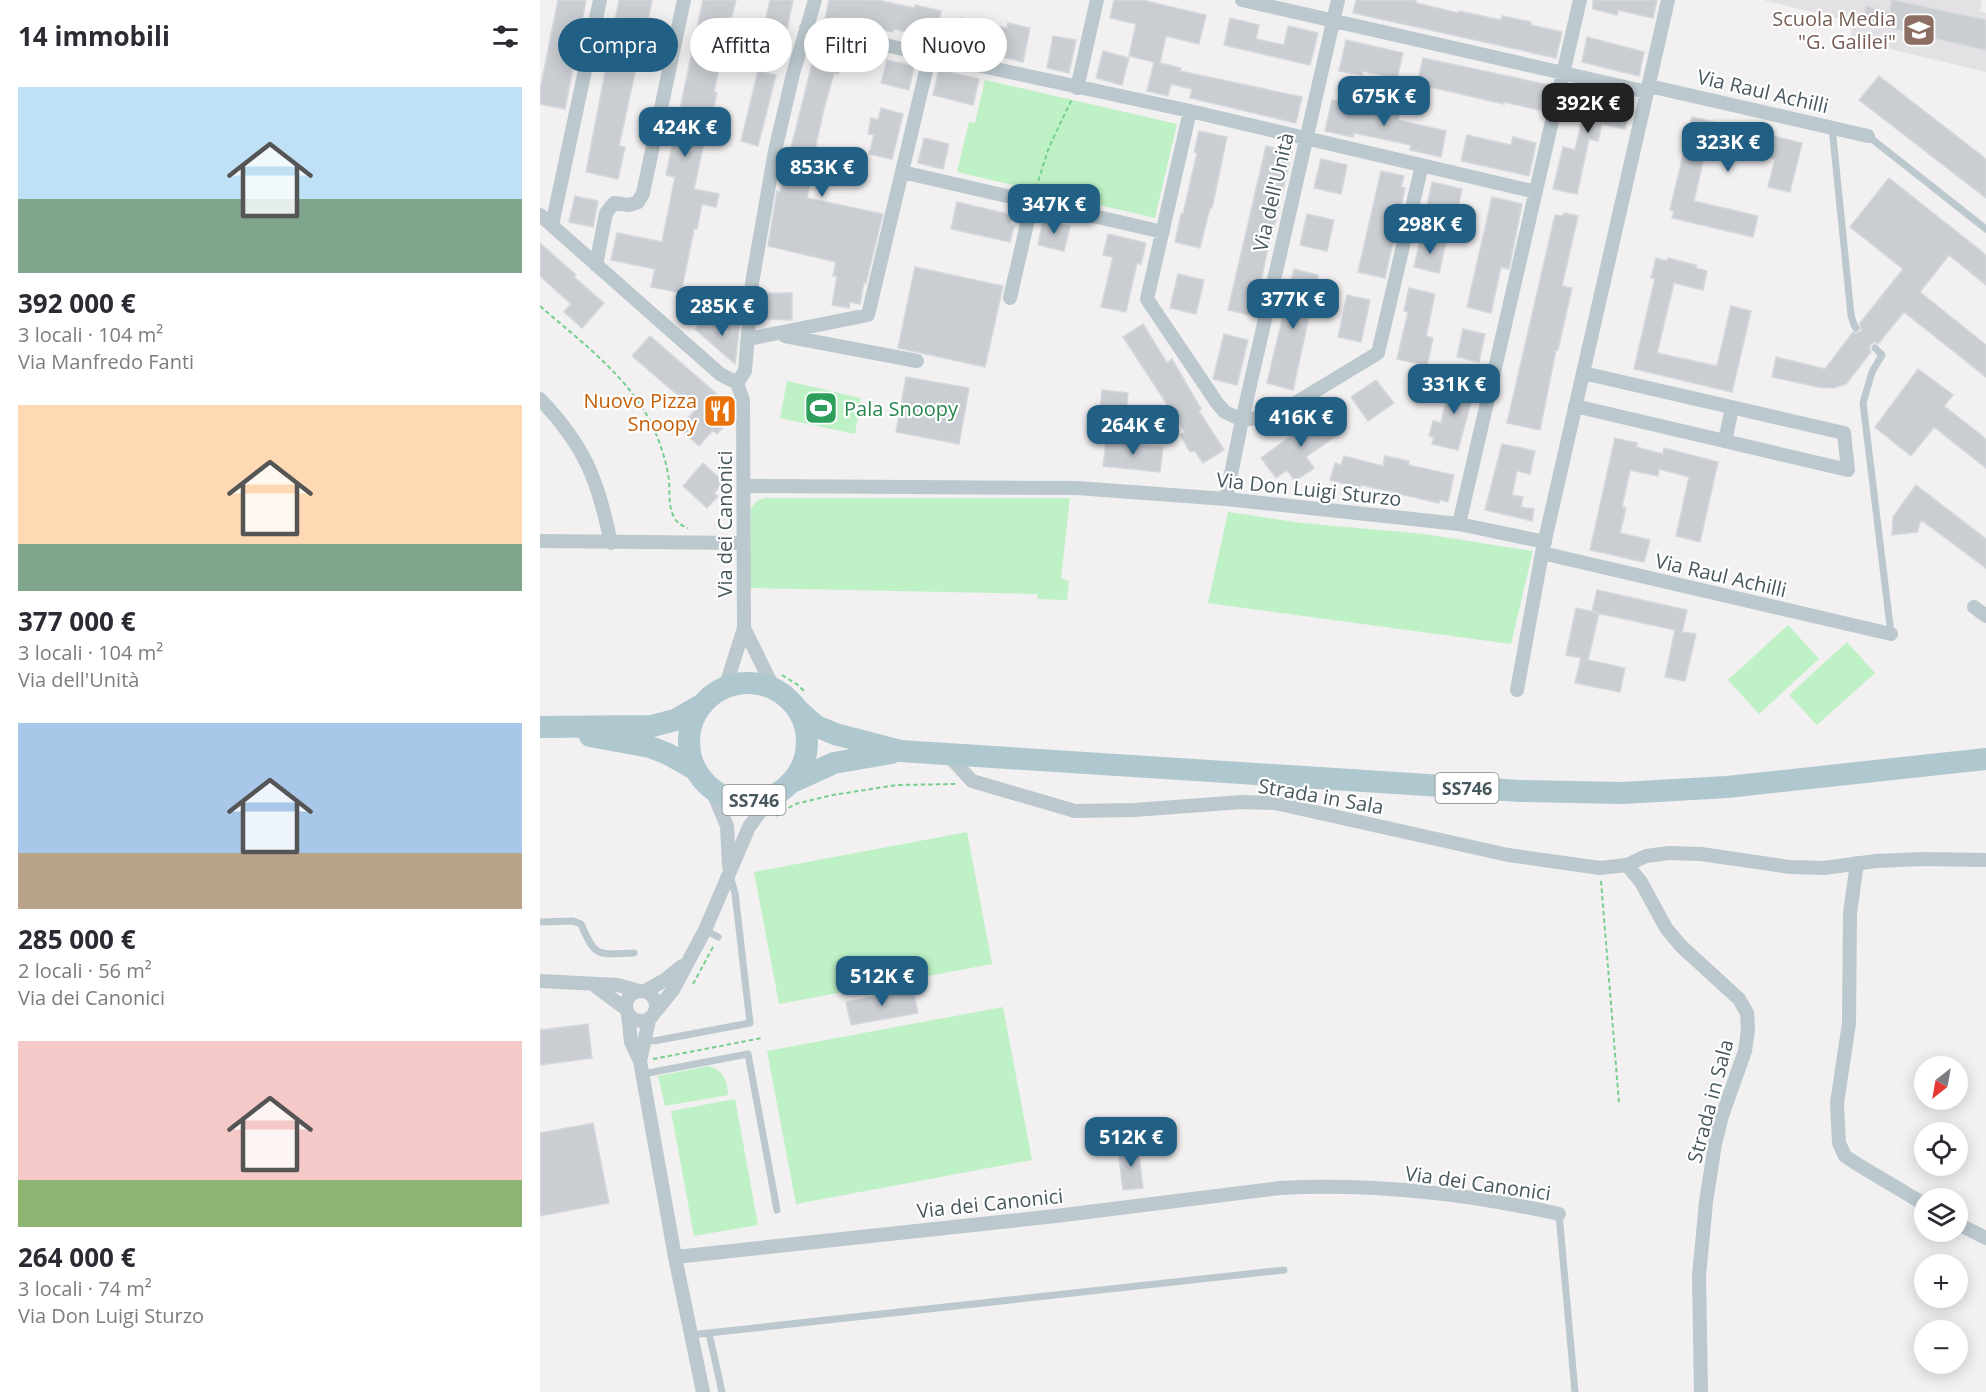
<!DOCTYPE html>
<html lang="it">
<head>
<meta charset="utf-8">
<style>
	:root { --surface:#fff; --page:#f2f2f3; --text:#2b2b33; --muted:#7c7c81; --accent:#216084 }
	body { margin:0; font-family:"Open Sans",sans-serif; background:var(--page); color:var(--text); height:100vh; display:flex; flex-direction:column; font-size:22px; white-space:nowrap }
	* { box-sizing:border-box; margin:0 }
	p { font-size:20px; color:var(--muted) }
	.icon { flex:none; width:33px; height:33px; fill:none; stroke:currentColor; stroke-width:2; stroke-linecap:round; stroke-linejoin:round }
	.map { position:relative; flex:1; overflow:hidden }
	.details { display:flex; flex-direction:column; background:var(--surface); width:540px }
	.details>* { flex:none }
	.banner { position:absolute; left:18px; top:18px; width:570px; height:54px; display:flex; gap:12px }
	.needle { width:39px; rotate:211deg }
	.buttons { position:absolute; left:1374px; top:1056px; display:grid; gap:12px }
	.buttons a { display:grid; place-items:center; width:54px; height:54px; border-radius:50%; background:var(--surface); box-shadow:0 3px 15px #0003; font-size:30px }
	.price { position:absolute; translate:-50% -51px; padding:0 14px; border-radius:12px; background:var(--accent); color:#fff; font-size:20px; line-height:39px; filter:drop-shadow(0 2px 3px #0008) }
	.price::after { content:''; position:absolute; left:50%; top:36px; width:18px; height:14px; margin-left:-9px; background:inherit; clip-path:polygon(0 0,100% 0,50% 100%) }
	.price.on { background:#222; color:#fff }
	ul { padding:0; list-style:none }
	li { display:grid; align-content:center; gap:12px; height:318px; padding:0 18px }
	li span { display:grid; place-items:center; height:186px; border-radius:0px; color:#555 }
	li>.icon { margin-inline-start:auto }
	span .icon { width:108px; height:108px; fill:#fffc; stroke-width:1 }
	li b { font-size:26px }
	h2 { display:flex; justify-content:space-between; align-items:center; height:72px; padding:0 18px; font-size:26px }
	.tag { padding:0 21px; border-radius:27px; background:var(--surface); box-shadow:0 3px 15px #0003; font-size:21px; line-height:54px }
	.tag.on { background:var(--accent); color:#fff }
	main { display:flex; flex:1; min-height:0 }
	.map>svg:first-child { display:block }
</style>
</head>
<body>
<main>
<section class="details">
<h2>14 immobili<svg class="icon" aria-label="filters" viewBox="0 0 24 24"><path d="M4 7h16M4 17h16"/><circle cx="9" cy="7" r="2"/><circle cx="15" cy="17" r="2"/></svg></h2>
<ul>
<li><span style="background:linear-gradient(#bfe0f5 60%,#7fa58c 0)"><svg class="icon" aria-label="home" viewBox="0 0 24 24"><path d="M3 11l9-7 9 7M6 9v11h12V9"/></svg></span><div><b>392 000 €</b><p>3 locali · 104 m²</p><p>Via Manfredo Fanti</p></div></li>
<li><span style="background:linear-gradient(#ffd9b3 75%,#7fa58c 0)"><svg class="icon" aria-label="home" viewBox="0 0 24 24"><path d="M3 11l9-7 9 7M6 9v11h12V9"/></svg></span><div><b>377 000 €</b><p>3 locali · 104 m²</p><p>Via dell'Unità</p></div></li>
<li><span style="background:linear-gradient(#a9c7e8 70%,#b9a48a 0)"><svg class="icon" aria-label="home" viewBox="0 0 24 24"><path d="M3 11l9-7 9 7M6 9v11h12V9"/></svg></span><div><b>285 000 €</b><p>2 locali · 56 m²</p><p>Via dei Canonici</p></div></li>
<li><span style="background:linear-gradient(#f6c9c9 75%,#8fb573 0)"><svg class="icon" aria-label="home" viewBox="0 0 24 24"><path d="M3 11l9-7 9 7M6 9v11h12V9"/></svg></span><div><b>264 000 €</b><p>3 locali · 74 m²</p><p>Via Don Luigi Sturzo</p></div></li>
</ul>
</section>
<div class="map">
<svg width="1446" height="1392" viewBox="0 0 1446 1392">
	<rect width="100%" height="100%" fill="#f2f0f0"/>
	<path fill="#e3e1e3" d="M1223 0H1442L1440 12 1446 13V72L1333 45 1327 51 1319 53 1309 44 1313 22Z"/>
	<path fill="#bef1c6" d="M445 80 637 124 615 218 417 172 429 122 435 123Z
		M247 381 321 398 315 434 240 418Z
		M224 498H530L521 578 529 581 527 600 498 599 497 594 209 588 211 508 217 501Z
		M688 512 762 523 884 534 993 551 971 644 668 603Z
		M1248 625 1279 659 1219 714 1188 680Z
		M1307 642 1335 673 1277 725 1249 695Z
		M427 832 452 964 239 1004 214 872Z
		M463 1007 492 1160 256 1204 227 1051Z
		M169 1066C185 1072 187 1080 188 1095L125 1106 118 1076Z
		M195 1099 218 1225 154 1236 131 1111Z"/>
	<path fill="#caced3" stroke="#d4d8dc" stroke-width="1.5" d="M18 0H46L25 109 0 104V90Z
		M79 0H112L100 63H97L79 146 85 147 78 179 46 172Z
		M163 0H196L192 16 190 15 174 92 177 93 171 120 169 119 154 189 179 194 176 207 162 204 157 229H154L141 293 111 287 115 269 71 260 77 233 122 242 135 177 126 175Z
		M230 0H253L242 53 219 48Z
		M289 0H337L374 8 375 5 401 11 395 38 354 29 353 32 285 19Z
		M574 0H602L666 15 659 44 626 36 620 63 641 68 640 71 762 97 756 123 650 98 652 89 631 84 628 96 607 91 614 62 589 56 596 24 570 18Z
		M816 0H876V3L918 13 919 11 961 20 962 16 991 22V25L1022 32 1016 58 813 13Z
		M1053 0H1117L1113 18 1078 10 1077 15 1053 9Z
		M1352 0 1446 20V50L1323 22 1326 6 1350 12Z
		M421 18 467 28 468 23 490 28 483 62 415 46Z
		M690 18 719 25 716 39 744 45 748 26 778 33 770 65 684 45Z
		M513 36 536 40 529 73 507 68Z
		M1047 37 1104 52 1099 76 1042 62Z
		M806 40 863 53 857 79 823 71 822 75 799 71Z
		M277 44 304 50 298 74 294 73 284 109 273 158 276 159 267 198 343 214 326 283 324 282 320 304 310 302 309 308 292 305 297 276H293L296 262 228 246 237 191 240 192 247 163 244 162 246 151 250 152Z
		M563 51 589 58 582 85 556 78Z
		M883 58 1009 85 1004 111 964 102V104L877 84Z
		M347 60 374 66 369 90 341 83Z
		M399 70 439 79 433 105 393 95Z
		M218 71 236 75 218 146 201 141Z
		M1339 76 1446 159V198L1319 100Z
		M1033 91 1091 101 1085 129 1062 124 1058 141 1049 139 1037 194 1013 189 1023 147 1035 150 1042 120 1027 117Z
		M792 100 834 109 835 104 860 110 858 120 906 131 901 157 870 150 871 145 814 133 813 137 785 131Z
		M341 108 363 114 352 159 329 154 334 135 328 134 331 118 338 120Z
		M1152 117 1262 143 1250 192 1228 187 1235 159 1167 144 1154 201 1218 216 1213 237 1132 218 1134 211 1130 210Z
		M659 131 687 137 672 208H670L660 248 635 242 641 214H643L657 153 654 152Z
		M927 135 971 145 973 137 996 143 989 176 921 161Z
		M384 138 409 144 403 169 378 163Z
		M726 146 752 152 732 237H730L714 316 688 310Z
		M781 159 807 165 801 194 774 188Z
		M841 171 864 176 861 187 865 188 845 278 818 272Z
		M1349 178 1446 255V285L1409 255 1380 292 1446 345V377L1364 312 1338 344 1334 342 1331 344 1329 349 1331 352 1306 384 1293 388 1278 387 1232 377 1236 357 1285 369 1313 332 1317 333 1321 331 1320 323 1363 269 1310 227Z
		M892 182 922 189 915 222 885 216Z
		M35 196 58 201 53 227 29 222Z
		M952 197 982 204 969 269 961 267 951 313 927 307Z
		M417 202 472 215 470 225 474 226 470 242 411 229Z
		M1024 213 1038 216 1022 286 1032 288 1018 350H1016L1000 430 967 423 1015 215 1023 216Z
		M767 214 794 220 787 251 760 245Z
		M503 220 530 226 524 251 498 245Z
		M568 234 606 243 601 264 597 263 586 312 561 307 573 257 563 255Z
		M881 236 906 242 899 273 874 267Z
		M0 243 36 275 34 277 64 303 42 328 24 312 31 304 0 276Z
		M1116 258 1127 261 1128 258 1156 265V268L1167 271 1163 290 1134 283 1117 353 1177 366 1191 306 1211 311 1192 392 1094 369 1115 278H1111Z
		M375 267 463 286 445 367 358 348Z
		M754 269 778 275 753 390 727 383Z
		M638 274 664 280 656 314 630 308Z
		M869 288 895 294 886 336 893 338 887 366 857 359 868 312 864 311Z
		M226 293H252V320L225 319Z
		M807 295 830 300 821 342 798 337Z
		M165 317 187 335 189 320 200 322 195 364 155 329Z
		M603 324 627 363 632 359 661 409 659 411 684 450 663 463 655 451 650 452 640 435 645 432 583 337Z
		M923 329 945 334 939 362 917 357Z
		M684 334 708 340 697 385 673 379Z
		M110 336 193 408 187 414 192 418 177 434 173 430 159 446 139 428 155 410 92 356Z
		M1378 369 1413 395 1404 406 1446 439V468L1394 427 1371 456 1335 427Z
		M366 377 429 388 419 444 356 432Z
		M911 377 936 383 918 450 892 444 894 437 889 436 893 421 901 423Z
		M836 380 854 403 828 421 811 397Z
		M562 390 588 393 585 423 559 420Z
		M785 411 800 433 766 457 774 468 755 481 747 470 736 478 721 458Z
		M1075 438 1097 443 1096 447 1123 454 1124 448 1178 462 1160 542 1136 536 1149 477 1119 469 1118 476 1090 470 1082 507 1086 508 1080 533 1110 540 1104 562 1050 550Z
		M566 441 623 447 620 472 563 466Z
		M962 444 995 451 990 474 977 471 972 495 983 497 981 507 994 509 992 521 945 510Z
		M804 456 843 466 845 456 869 461 868 465 914 475 908 502 900 500 899 503 821 485 820 488 790 480 795 463 801 465Z
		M163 463 184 482 174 493 178 496 167 508 143 486Z
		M1376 485 1446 539V568L1381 520 1377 532 1352 535 1353 517Z
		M1057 590 1147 610 1142 632 1156 634 1145 681 1125 677 1135 630 1052 612Z
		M1036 608 1059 613 1048 660 1085 668 1080 692 1035 683 1041 658 1026 655Z
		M373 989 378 1013 311 1025 306 1002Z
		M48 1024 52 1058 0 1065V1030Z
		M53 1123 69 1203 0 1216V1133Z
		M598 1147 603 1188 583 1190 578 1149Z"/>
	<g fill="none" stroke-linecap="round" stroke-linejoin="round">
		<path stroke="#75d08e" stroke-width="2" stroke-dasharray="4.5 3" stroke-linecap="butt" d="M496 188 509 147 532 99
			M0 306C42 343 90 377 114 429 121 446 127 463 129 481 130 494 128 506 134 517 137 523 142 526 148 528
			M242 675 258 685 264 691
			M236 816 255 804 293 795 357 785 417 784
			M1061 881 1079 1103
			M153 984 173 947
			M113 1059 222 1038"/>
		<path stroke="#bbc8cd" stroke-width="7" d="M1292 127 1311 315 1314 325 1316 328
			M1328 136 1446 229
			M1335 348 1342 355 1332 372 1323 403 1351 634
			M0 922 33 921 41 924C56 959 57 954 94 953
			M165 930 178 937
			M104 1038 114 1041 210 1023 195 893 190 876
			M103 1074 208 1054 237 1210
			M1019 1214 1035 1392
			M169 1333 182 1392
			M150 1335 744 1270"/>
		<path stroke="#bbc8cd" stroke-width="14" d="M702 0 1107 92
			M266 28 650 111 996 192
			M1109 86 1328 136
			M537 88 557 0
			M650 111 607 299 677 403 685 412 702 420 734 416 838 353 882 165
			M362 172 623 232
			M0 215 180 374 197 383
			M12 225 60 0
			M56 265 66 213 74 203 89 205 98 202 103 193 144 0
			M470 298 492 202
			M245 336 377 361
			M208 339 328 315 390 54
			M197 383 205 371 212 283 235 151 253 74 275 0
			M0 399C45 446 58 480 71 543
			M1035 406 1308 470 1304 433 1043 373
			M1185 441 1192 408
			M204 486 537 488 686 499 919 524 1005 542
			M686 499 702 420 798 0
			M919 524 1040 0
			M0 541 202 543
			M1002 553 1351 634
			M1434 607 1446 616
			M204 628 234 689
			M185 688 204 628 203 400 197 383
			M977 690 1002 553 1128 0
			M408 755 432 781 535 811 594 810 702 802 735 803 968 855 1060 868 1087 865 1106 856 1129 853 1161 854 1250 867 1284 868 1336 861 1382 859 1446 860
			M171 788 187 826 189 866
			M1317 863 1310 913 1309 1023 1297 1103 1299 1143 1305 1156 1317 1164 1384 1204
			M1087 865 1101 882 1126 928 1141 946 1199 999 1207 1013 1208 1030 1205 1051 1182 1116 1175 1144 1166 1202 1159 1276 1161 1392
			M0 981 78 985 99 991
			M55 986 86 1009
			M86 1006a15 15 0 1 1 30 0a15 15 0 1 1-30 0Z
			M105 991 125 980 142 966
			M117 1010 133 990 165 930 209 827 232 796
			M88 1014 91 1042 100 1061 135 1257 163 1392
			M100 1061 109 1020
			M1418 1224 1446 1238
			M135 1257 516 1216 740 1188C833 1183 929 1194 1019 1214"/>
		<path stroke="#afc7cf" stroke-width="22" d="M149 742a59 59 0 1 1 118 0a59 59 0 1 1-118 0Z
			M257 709 276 726 295 734 360 751 980 791 1082 793 1187 787 1446 759
			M0 727 112 726 135 720 163 704
			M50 736 110 747 128 754 156 770
			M250 783 294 763 351 753"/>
	</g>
	<defs>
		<g id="school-square" transform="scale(1.725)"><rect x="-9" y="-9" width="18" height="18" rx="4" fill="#8d6e63" stroke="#fff"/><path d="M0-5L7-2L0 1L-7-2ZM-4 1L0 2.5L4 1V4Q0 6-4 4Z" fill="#fff"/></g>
		<g id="stadium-square" transform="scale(1.725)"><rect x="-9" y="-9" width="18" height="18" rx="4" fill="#2e9e5b" stroke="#fff"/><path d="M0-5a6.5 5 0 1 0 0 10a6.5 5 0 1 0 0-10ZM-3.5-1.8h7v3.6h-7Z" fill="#fff"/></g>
		<g id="restaurant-square" transform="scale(1.725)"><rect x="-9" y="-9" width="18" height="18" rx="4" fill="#e8710a" stroke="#fff"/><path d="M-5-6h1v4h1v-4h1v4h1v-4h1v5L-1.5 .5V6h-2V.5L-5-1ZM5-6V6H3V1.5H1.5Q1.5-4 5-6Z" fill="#fff"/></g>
	</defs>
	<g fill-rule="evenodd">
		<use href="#school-square" x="1379" y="30"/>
		<use href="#stadium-square" x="281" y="408"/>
		<use href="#restaurant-square" x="180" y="411"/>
	</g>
	<g text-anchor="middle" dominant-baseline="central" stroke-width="4.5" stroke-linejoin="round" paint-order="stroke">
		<g fill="#fff" stroke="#7e8a8e" stroke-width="1.5">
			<rect x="895.5" y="773" width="63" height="30" rx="4.5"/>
			<rect x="182.5" y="785" width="63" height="30" rx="4.5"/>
		</g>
		<g font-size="18" font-weight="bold" fill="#47585e">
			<text x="927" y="788">SS746</text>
			<text x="214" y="800">SS746</text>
		</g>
		<g font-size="20" fill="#785e54" stroke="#fff" text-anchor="end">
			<text x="1356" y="18">Scuola Media<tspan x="1356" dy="23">"G. Galilei"</tspan></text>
		</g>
		<g font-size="20" fill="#47585e" stroke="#fff">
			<text transform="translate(1223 91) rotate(13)">Via Raul Achilli</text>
			<text transform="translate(733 192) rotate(-77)">Via dell'Unità</text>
			<text transform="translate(769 489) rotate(6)">Via Don Luigi Sturzo</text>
			<text transform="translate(184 524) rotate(-90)">Via dei Canonici</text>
			<text transform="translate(1181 575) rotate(13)">Via Raul Achilli</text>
			<text transform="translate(781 796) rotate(10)">Strada in Sala</text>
			<text transform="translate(1170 1101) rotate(-75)">Strada in Sala</text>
			<text transform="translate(938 1183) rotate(8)">Via dei Canonici</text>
			<text transform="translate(450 1203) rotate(-6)">Via dei Canonici</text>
		</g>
		<g font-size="20" fill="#c56008" stroke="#fff" text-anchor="end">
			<text x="157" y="400">Nuovo Pizza<tspan x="157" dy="23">Snoopy</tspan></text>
		</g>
		<g font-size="20" fill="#27864d" stroke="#fff" text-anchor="start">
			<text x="304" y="408">Pala Snoopy</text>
		</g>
	</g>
</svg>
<div class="buttons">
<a><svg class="needle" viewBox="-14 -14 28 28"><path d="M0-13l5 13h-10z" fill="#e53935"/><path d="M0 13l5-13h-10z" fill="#7c7c81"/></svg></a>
<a><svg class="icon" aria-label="locate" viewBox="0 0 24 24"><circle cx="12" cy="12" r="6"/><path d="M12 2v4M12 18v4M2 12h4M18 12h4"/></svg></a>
<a><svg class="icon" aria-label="layers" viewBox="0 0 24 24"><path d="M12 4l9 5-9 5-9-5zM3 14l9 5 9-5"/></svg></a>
<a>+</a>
<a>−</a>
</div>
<b class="price" style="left:844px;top:127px">675K €</b>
<b class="price on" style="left:1048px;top:134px">392K €</b>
<b class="price" style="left:145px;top:158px">424K €</b>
<b class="price" style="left:1188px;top:173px">323K €</b>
<b class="price" style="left:282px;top:198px">853K €</b>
<b class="price" style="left:514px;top:235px">347K €</b>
<b class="price" style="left:890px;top:255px">298K €</b>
<b class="price" style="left:753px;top:330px">377K €</b>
<b class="price" style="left:182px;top:337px">285K €</b>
<b class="price" style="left:914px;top:415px">331K €</b>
<b class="price" style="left:761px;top:448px">416K €</b>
<b class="price" style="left:593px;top:456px">264K €</b>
<b class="price" style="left:342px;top:1007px">512K €</b>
<b class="price" style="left:591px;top:1168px">512K €</b>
<div class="banner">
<a class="tag on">Compra</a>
<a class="tag">Affitta</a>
<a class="tag">Filtri</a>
<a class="tag">Nuovo</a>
</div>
</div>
</main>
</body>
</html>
